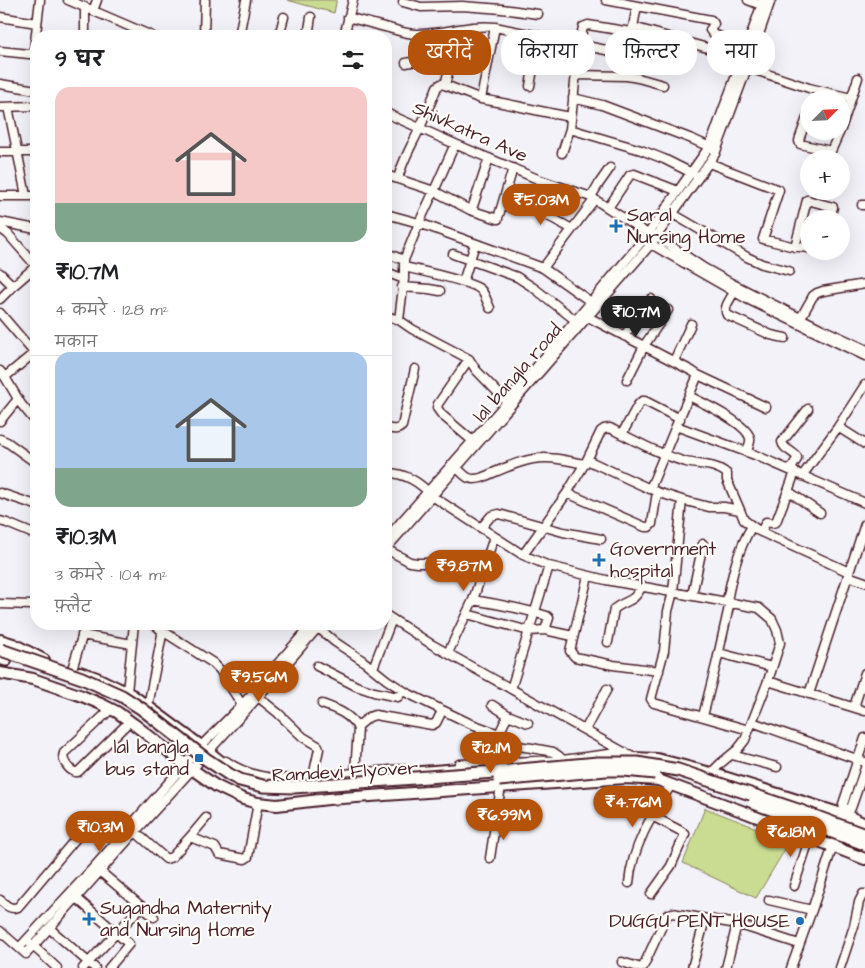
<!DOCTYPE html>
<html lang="hi">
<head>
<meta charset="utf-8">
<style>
	:root { --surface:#fff; --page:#f2f2f2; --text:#202124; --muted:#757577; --line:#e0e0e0; --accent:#b45309 }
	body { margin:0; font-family:"Architects Daughter","Playpen Sans Deva",sans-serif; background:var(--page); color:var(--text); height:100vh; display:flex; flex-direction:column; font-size:19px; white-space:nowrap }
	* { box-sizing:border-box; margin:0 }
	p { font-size:16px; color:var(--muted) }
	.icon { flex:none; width:28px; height:28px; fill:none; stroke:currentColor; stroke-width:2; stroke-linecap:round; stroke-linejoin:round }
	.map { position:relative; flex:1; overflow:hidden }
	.panel { position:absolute; left:30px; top:30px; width:362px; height:600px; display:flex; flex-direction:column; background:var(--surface); border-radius:20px; box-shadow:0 5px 20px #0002 }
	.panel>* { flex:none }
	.top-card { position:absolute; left:408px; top:30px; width:382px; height:45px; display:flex; gap:10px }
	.needle { width:32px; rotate:66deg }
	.tools { position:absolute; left:800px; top:90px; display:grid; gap:10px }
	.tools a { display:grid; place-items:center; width:50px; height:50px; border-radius:50%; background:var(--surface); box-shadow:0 5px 20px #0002; font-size:25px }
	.price { position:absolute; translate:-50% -42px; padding:0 11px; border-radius:18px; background:var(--accent); color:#fff; font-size:16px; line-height:32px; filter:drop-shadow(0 1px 2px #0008) }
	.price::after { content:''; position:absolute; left:50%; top:30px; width:15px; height:11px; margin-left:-8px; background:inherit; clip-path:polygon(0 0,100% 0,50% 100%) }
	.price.current { background:#222; color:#fff }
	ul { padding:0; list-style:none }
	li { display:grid; align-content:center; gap:10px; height:265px; padding:0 25px }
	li+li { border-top:1px solid var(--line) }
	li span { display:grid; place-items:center; height:155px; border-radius:15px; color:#555 }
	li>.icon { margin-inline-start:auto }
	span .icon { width:90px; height:90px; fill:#fffc; stroke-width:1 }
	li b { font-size:21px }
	h2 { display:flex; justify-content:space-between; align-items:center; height:60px; padding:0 25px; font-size:21px }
	.pill { padding:0 18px; border-radius:20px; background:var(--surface); box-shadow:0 5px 20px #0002; font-size:18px; line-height:45px }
	.pill.current { background:var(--accent); color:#fff }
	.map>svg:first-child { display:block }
</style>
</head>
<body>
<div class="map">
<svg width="865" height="968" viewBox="0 0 865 968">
	<rect width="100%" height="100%" fill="#f2f2f8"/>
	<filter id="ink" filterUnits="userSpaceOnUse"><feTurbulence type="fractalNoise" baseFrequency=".02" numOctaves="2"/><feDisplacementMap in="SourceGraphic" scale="10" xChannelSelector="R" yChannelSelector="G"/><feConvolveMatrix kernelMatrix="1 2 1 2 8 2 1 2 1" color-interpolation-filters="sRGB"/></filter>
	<g filter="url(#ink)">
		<path fill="#cadc91" stroke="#8a7e5e" d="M287 0H336V3L334 13Z
			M705 808 790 841 756 898 683 863Z"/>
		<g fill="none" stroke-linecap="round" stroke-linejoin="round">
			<g stroke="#4a1f2b" stroke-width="11">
				<path id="minor" d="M68 0 152 36
					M606 0 711 20 713 22 714 24 710 30 713 34 747 47
					M748 0 761 5
					M403 2 421 7 462 6 502 9 538 14
					M637 6 633 27 743 58
					M93 11 97 0
					M0 17 37 23
					M348 17C362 21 376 25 389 28 399 31 409 35 419 34 445 34 469 24 495 27L481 99 445 85 441 84 437 87C432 100 426 114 420 128 412 145 402 161 398 179L434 191 455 144
					M495 27 625 54
					M633 27 631 32 588 25 583 27 579 45 570 129 641 150 664 159 694 174
					M85 36V8
					M204 36 205 0
					M239 36 246 0
					M279 36 284 17
					M308 36 311 17
					M344 36 353 0
					M0 51 29 54 32 53 34 50 40 0
					M406 63 491 46
					M743 66 809 88 851 98
					M576 75 627 76 638 78 663 85
					M0 84 36 90
					M445 85 453 53
					M530 86 539 36
					M573 98 602 105 692 139 712 148
					M481 99C511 104 541 112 571 117
					M0 107 36 106
					M8 107 19 160 26 196
					M809 112 800 137 799 141 800 144 831 151 840 131
					M386 113 455 144 540 180 591 197 648 234
					M841 129 858 78
					M0 152H36
					M562 153 570 129
					M709 163 779 190 763 239 791 246 809 248
					M386 175 398 179
					M0 196H36
					M591 197 598 185 610 168
					M520 204 552 218 572 229
					M862 205H865
					M473 206 489 158
					M608 208 630 175 634 174 678 191
					M386 214 419 223 434 191 470 210 498 219
					M673 214 747 257 762 264 789 271
					M499 215 513 168
					M0 222 36 229
					M0 228 8 234 36 266
					M653 234 704 268 731 283 822 329 865 349
					M648 241 651 244 747 299 865 356
					M795 247 807 200 833 207 830 219
					M386 253 404 260
					M453 254 517 277 534 288 579 323
					M404 267C417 270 474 282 481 290 485 294 487 302 490 308
					M543 268 594 200
					M386 272 404 279
					M0 273 13 286
					M463 282 475 244
					M402 287 429 289 440 291
					M734 292C730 300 723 307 727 315L771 335 785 338
					M0 299 13 286 36 266
					M0 313 36 355
					M386 316 399 320
					M588 317 692 371 698 375 676 426
					M799 321 813 296 817 293 823 291 865 284
					M624 336 651 299
					M469 359 438 404 437 408 442 415 475 443
					M674 361 691 324
					M0 371 5 377 21 404 36 422
					M698 375 766 407
					M5 377 34 353
					M627 380 644 346 668 310
					M865 385 838 427 865 444
					M689 396C703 403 746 423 750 438 751 443 748 448 746 452
					M509 404 476 370 469 359 412 329 399 320 404 279V260L419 223 543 268 591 302
					M0 421 18 399
					M386 428C393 429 397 431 402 426L415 369
					M622 434 638 405 642 401H645L680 419
					M0 439 7 442 36 463
					M587 460 601 431 604 429 610 428C635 441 659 454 686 462 699 465 717 464 727 474V480L740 510
					M453 465C465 473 465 482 481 478 501 470 523 458 545 458 558 458 571 461 584 464
					M790 470 797 459V457C793 451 783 449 782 442L808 409
					M795 472 788 491 820 513
					M386 473C404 472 421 483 432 496L523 555 549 566 606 580 759 608 772 619 777 630 780 643 768 681 745 740 738 749 721 763 711 773
					M802 476 838 427
					M657 492 682 500 673 592 668 611 664 651 651 699 654 703 749 730
					M0 493 36 505
					M567 493 645 527H649L652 524 657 492 653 490
					M682 500 709 507H724L740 510 744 520 759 531 849 572
					M0 521 7 523 36 535
					M481 528 491 516 499 514 563 532 601 539
					M761 532 766 522 772 523 776 522 788 491
					M386 539 507 402 648 234 709 147C715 134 719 120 724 107 738 71 751 36 763 0
					M386 549 651 244 715 154 750 60 771 0
					M386 549 410 562 417 563H438L447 569H460L477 574
					M523 555 567 493 587 460 650 489 676 426 755 455 865 503
					M588 576 570 651 575 657 613 665 659 671
					M848 576 865 582
					M692 595 703 544
					M473 600C498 604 523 609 547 616L549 618 545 630
					M727 601C732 575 738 549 752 526
					M0 604 32 605
					M467 614 529 631 545 630 573 636
					M386 615 431 644 636 759
					M315 625 335 642 362 660 387 680 407 693 469 723 499 734 508 715 492 705
					M161 630 213 663 220 670 242 705
					M82 635 132 644
					M608 642 614 609C628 598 632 605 642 586
					M448 653 473 600 494 537
					M719 653 772 667
					M317 666 356 686 374 692 398 697 403 691
					M373 668 392 619
					M72 669 86 624
					M768 681 865 711
					M511 689 549 566
					M127 692 134 624
					M809 694 865 524
					M258 697 278 713 303 737 318 746 319 749 313 777
					M148 706 162 635 161 630 154 624
					M854 707 865 673
					M111 709 64 753C61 760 69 770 75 772H78L130 721
					M508 715 528 723
					M703 716 716 665 730 602
					M752 722 865 762
					M357 727 369 717 375 715 432 725 436 723 442 711
					M585 730 607 689
					M469 741H482L532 748 553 752 559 756 562 760
					M732 755 777 767
					M226 761C263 788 313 777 355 773L358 728C350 714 336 709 322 704
					M478 763V752L480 749 481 728
					M459 764 562 760 625 752
					M355 773 403 769
					M845 812 843 804 865 738
					M843 817 845 812 851 808 865 768
					M132 829 166 859 172 857 190 837 215 847 219 854 245 859 248 857 258 803
					M190 837 206 818
					M490 858 501 786
					M96 868 154 917
					M629 883C632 847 652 815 671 785
					M794 886 810 837
					M651 894 671 866 685 834 679 830 652 816
					M73 895 129 944 109 968
					M0 900C6 905 10 910 18 907L89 823
					M769 900 812 910
					M49 928 95 968
					M0 931 26 954 135 832 258 697 321 624
					M31 944 57 968
					M19 948 95 866 201 746 242 705 312 624
					M622 962 641 968 643 967 667 915 672 913 737 924 799 944
					M83 968 142 906
					M692 968 705 919
					M726 968 737 924
					M791 968 812 910 838 830
					M840 968 854 926 859 902 863 894H865"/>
			</g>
			<g stroke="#4a1f2b" stroke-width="14">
				<path id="major" d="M0 640 13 644 44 660
					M80 672 97 678 132 695 201 746 230 769
					M0 673 33 679 82 696 101 704 117 712 135 725 186 765 216 786 243 799 258 803 277 805 328 799 626 778 658 780 747 813 865 859
					M633 758 657 759 711 773 848 816 865 824
					M396 774 497 766"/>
			</g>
			<g stroke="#4a1f2b" stroke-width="15">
				<path id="highway" d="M0 658 6 660"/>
			</g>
			<use href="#minor" stroke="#fdfcf7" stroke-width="8"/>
			<use href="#major" stroke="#fdfcf7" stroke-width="10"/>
			<use href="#highway" stroke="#fdfcf7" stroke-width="11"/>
			<g stroke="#4a1f2b" stroke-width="15" stroke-linecap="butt">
				<path id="highway-bridge" d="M1 650 82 678 122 696 142 709 206 759 230 775 240 780 263 786 294 787 508 771 598 763H637L678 770 798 810 865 835
					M499 780 606 770H624L655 773
					M754 803 865 844"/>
			</g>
			<use href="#highway-bridge" stroke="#fdfcf7" stroke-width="11"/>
		</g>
	</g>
	<g fill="#1f6fb2" stroke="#fdfcf7" stroke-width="2">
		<path d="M613.5 218.5h5v5h5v5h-5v5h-5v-5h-5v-5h5z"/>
		<path d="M596.5 552.5h5v5h5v5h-5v5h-5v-5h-5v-5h5z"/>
		<rect x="194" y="753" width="10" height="10" rx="2.5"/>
		<path d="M86.5 911.5h5v5h5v5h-5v5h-5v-5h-5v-5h5z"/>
		<circle cx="800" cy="921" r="5"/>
	</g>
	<g text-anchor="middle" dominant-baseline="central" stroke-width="4.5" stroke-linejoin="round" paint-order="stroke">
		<g font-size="19" fill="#4a1f2b" stroke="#fdfcf7">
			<text transform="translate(470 132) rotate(24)">Shivkatra Ave</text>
			<text transform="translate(518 373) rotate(-49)">lal bangla road</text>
			<text transform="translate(345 772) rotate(-3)">Ramdevi Flyover</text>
		</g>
		<g font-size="19" fill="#4a1f2b" stroke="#fdfcf7" text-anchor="start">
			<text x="627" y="215">Saral<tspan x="627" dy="22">Nursing Home</tspan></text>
			<text x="610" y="549">Government<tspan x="610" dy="22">hospital</tspan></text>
			<text x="189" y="747" text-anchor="end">lal bangla<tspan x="189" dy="22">bus stand</tspan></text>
			<text x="100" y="908">Sugandha Maternity<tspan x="100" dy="22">and Nursing Home</tspan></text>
			<text x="790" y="921" text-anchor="end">DUGGU PENT HOUSE</text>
		</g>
	</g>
</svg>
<div class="tools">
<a><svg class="needle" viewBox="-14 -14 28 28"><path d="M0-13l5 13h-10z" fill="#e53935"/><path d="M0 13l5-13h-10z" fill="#757577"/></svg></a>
<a>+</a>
<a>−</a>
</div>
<b class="price" style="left:541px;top:226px">₹5.03M</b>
<b class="price current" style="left:636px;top:338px">₹10.7M</b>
<b class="price" style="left:464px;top:592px">₹9.87M</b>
<b class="price" style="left:259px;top:703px">₹9.56M</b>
<b class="price" style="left:491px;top:774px">₹12.1M</b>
<b class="price" style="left:633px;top:828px">₹4.76M</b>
<b class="price" style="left:504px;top:841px">₹6.99M</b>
<b class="price" style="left:100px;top:853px">₹10.3M</b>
<b class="price" style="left:791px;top:858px">₹6.18M</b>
<div class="top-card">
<a class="pill current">खरीदें</a>
<a class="pill">किराया</a>
<a class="pill">फ़िल्टर</a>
<a class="pill">नया</a>
</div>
<section class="panel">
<h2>9 घर<svg class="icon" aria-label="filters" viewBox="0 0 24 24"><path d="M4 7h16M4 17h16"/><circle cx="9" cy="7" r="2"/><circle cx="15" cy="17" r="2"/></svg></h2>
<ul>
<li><span style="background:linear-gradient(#f6c9c9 75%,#7fa58c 0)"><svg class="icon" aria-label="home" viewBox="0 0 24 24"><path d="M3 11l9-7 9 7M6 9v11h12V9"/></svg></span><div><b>₹10.7M</b><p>4 कमरे · 128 m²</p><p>मकान</p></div></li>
<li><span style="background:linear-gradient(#a9c7e8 75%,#7fa58c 0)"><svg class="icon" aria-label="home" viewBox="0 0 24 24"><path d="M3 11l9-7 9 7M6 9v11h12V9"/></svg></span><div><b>₹10.3M</b><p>3 कमरे · 104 m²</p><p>फ़्लैट</p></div></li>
</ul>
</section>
</div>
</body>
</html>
